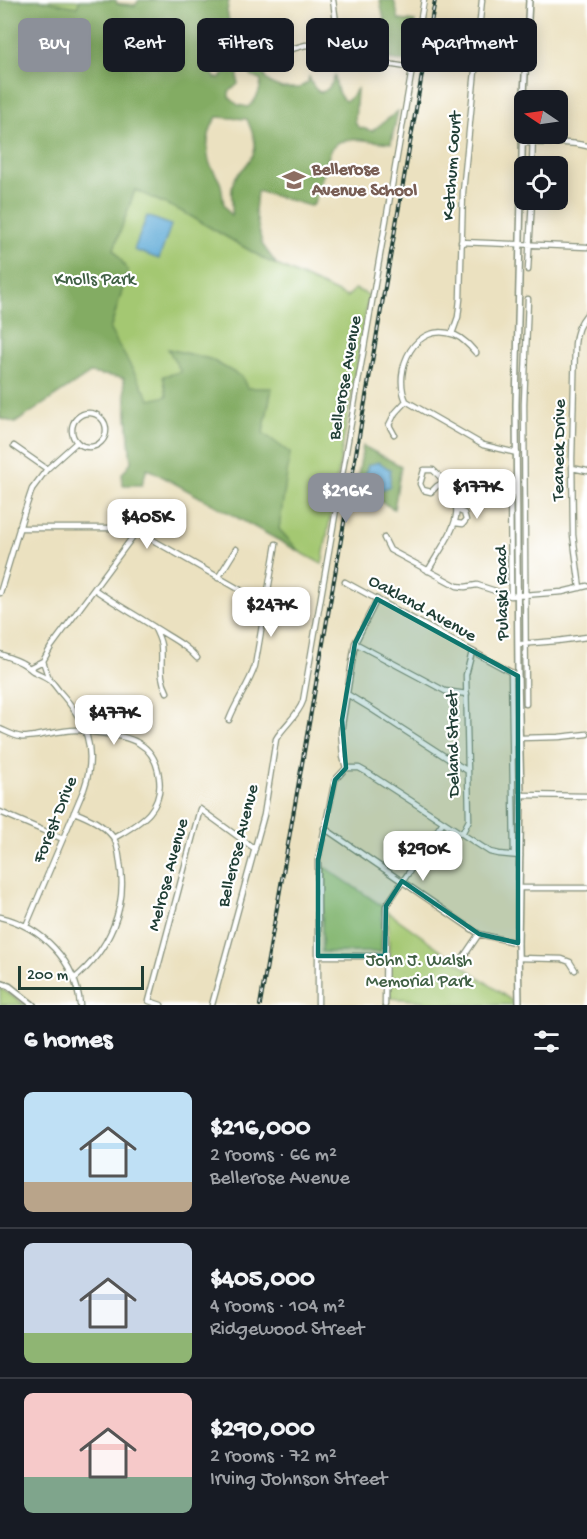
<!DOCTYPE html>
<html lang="en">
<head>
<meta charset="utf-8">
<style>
	:root { --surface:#171b24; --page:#242831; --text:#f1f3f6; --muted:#9ea1a6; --line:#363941; --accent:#8c9099 }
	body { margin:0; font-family:"Gochi Hand",sans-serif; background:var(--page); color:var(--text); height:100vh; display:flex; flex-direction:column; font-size:22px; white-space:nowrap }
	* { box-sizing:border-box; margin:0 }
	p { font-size:20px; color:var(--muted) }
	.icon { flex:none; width:33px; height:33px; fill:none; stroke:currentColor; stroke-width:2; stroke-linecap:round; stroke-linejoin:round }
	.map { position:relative; height:1005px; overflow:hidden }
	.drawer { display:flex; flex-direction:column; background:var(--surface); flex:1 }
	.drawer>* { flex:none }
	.banner { position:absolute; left:18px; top:18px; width:552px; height:54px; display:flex; gap:12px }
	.needle { width:39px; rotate:283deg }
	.fabs { position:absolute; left:514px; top:90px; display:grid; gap:12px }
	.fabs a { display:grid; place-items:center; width:54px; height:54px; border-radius:9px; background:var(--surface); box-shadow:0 3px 15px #0003; font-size:30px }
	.scale { position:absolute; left:18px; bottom:15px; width:126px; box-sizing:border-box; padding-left:6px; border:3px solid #1f3d34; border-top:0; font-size:16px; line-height:21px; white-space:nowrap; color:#1f3d34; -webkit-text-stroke:4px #fff; paint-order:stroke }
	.price { position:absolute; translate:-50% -51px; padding:0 14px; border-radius:12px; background:#fff; color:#222; font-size:20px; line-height:39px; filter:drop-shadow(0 2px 3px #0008) }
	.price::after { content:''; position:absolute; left:50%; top:36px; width:18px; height:14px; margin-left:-9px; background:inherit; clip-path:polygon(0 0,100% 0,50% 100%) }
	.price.selected { background:var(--accent); color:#fff }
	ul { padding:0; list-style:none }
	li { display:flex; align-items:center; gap:18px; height:150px; padding:0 24px }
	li+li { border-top:2px solid var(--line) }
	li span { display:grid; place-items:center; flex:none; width:168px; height:120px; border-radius:9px; color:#555 }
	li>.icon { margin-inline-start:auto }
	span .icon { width:72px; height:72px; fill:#fffc; stroke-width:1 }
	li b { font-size:26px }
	h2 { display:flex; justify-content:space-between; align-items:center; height:72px; padding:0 24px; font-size:26px }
	.tag { padding:0 21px; border-radius:9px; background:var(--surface); box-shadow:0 3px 15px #0003; font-size:21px; line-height:54px }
	.tag.selected { background:var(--accent); color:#fff }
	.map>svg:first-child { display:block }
</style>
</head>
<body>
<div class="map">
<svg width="587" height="1005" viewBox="0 0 587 1005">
	<rect width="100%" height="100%" fill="#fff"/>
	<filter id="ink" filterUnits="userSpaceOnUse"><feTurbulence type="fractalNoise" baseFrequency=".0167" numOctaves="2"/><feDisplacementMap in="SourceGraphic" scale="12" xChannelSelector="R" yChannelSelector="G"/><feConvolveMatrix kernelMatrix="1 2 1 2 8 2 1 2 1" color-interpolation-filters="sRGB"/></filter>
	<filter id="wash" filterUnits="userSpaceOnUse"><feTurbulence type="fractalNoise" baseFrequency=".008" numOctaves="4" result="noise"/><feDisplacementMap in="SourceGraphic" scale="24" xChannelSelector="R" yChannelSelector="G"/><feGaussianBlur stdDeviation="1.35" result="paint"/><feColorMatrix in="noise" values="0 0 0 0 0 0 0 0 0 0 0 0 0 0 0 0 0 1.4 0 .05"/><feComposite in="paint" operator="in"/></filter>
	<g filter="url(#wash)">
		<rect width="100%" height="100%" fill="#ebe1c0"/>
		<path fill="#a4c872" stroke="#628253" stroke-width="1.5" d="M0 0H73L218 11 196 219 268 261 347 297 355 289 369 295 322 564 147 468 131 462 124 378 90 373 15 423 0 418Z
			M323 866 382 906 381 952H322Z
			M388 912 516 1004V1005H424V1001L390 998Z
			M0 988 26 1005H0Z"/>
		<path fill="#83ac64" stroke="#51744c" stroke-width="1.5" fill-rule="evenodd" d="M0 0H40L77 7 80 0H116L117 4 134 7 139 0H199L203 2 207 0H229L227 11 229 21 202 51 215 78H220L229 69H233L238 74V84L229 92V97L238 105 248 107C256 101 260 92 261 82L260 80 251 76 250 72 251 70 253 68 260 69 266 79 272 84 282 88H299L308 82 309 76C316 98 328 96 335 75 336 85 337 95 345 101L349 99 357 89 355 122 358 127 372 131 398 111 391 143 354 139 339 142 331 149 314 204 310 206 257 191 255 211 262 244 277 265 268 261 185 213 135 190 114 249 128 271 110 330 150 400 167 396 163 376 181 372 168 349 210 359 242 377 247 388H272L263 433 290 453 279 529 300 552 147 468 142 485H123L122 474 131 462 124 378 90 373 15 423 0 418ZM217 117 247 119C254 137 261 147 247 164 244 169 238 173 235 178 229 189 233 204 232 216 221 205 224 199 221 185 219 178 213 171 210 164 205 151 208 128 217 117Z
			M380 0H394L399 20 415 22 407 62 377 57 384 20Z
			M363 446 401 466 394 509 356 488Z"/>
		<path fill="#5faad7" stroke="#3f7486" stroke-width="1.5" d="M147 216 171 225 159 259 134 250Z
			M379 462 390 470V486L377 492 364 486 363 480 368 465Z"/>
	</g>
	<g filter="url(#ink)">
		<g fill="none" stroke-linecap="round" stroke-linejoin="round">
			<g stroke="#858f7a" stroke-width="7">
				<path id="minor" d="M327 50 336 22 333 0
					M258 58 306 45 314 46 362 60 413 68
					M522 143C544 143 566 141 587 146
					M532 166 533 134
					M461 242 587 247
					M528 270 532 200
					M452 334 458 317 460 299 463 192 482 0
					M406 401C392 370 415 320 455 335 464 339 470 346 476 353
					M406 401 483 445 517 453
					M72 430a17 17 0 1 1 34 0a17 17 0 1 1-34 0Z
					M394 434 389 425 395 413 406 401
					M14 446 47 469
					M572 468 587 471
					M510 482 511 596
					M455 523 463 524 466 520 464 513 457 510
					M19 528H124L137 531 265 604
					M384 538 390 550 457 586 465 587 477 585 511 596 562 592 587 586
					M428 571C451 530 476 509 433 470H424L420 484 423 490 431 492 437 486 444 482
					M218 578 236 549
					M345 582 518 676
					M580 588 573 535 572 458 575 344C576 332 579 324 587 314
					M94 589C114 603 134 614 154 627 169 637 185 644 197 658
					M0 593 23 516 32 489 47 469 77 442
					M154 627C157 633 160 639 161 645 163 663 158 675 167 692
					M355 643 445 691 467 694
					M519 644 557 641 587 637
					M0 654C7 657 15 659 22 663 26 665 29 668 33 671 39 674 45 676 50 680 53 683 56 687 59 691 86 721 98 749 84 789L26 926
					M43 661 49 679
					M29 668 43 661 51 647 137 531
					M511 672 514 855
					M347 694 370 708 458 765 468 771
					M526 704 524 404 528 299
					M229 720C236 701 249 685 255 666L276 544
					M0 729C7 732 14 736 21 737 25 738 31 736 35 736 48 734 63 730 76 730 84 730 91 732 99 733 128 736 155 742 159 777 164 811 139 823 114 838
					M520 738 559 737 587 734
					M346 768H359L368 773 490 852 499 854 520 856
					M346 768 343 757 341 732 355 643 377 599
					M521 795 587 796
					M0 812 63 839
					M74 812C89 818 103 824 113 837 118 844 119 855 120 863 128 908 109 950 74 979
					M324 828 479 934 518 943
					M462 834 469 820 466 675 472 652
					M520 888H587
					M0 917C42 927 76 961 80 1005
					M318 956H385
					M518 958 562 959 570 962 575 970
					M462 959 479 934
					M161 1005 149 1001 200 809 255 849
					M212 1005 264 815 276 739C284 725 298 716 303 701L424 0
					M318 1005V860L335 780 346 768
					M385 1005 386 906 443 822"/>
			</g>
			<g stroke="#858f7a" stroke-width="8">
				<path id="major" d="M0 983 9 986 33 1005
					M519 1005 518 943 521 795 518 676 516 405 523 113 529 0"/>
			</g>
			<use href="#minor" stroke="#fff" stroke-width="4.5"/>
			<use href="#major" stroke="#fff" stroke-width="5"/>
			<g stroke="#1f3d34" stroke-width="4">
				<path id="rail" d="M260 1005 435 0"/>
			</g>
			<use href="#rail" stroke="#fff" stroke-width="1.5" stroke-dasharray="4.5" stroke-linecap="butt"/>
		</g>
	</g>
	<path fill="#0f766e" fill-opacity="0.2" stroke="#0f766e" stroke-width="4.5" stroke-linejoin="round" d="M377 599 518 676V943L479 934 402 881 386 906 385 956H318V860L335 780 346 768 342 720 355 643Z"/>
	<defs>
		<g id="school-bare" transform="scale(1.8)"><path d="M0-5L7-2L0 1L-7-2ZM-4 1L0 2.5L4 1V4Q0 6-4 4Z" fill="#8d6e63" stroke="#fff" stroke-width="2.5" paint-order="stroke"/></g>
	</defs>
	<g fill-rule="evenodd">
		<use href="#school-bare" x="294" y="180"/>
	</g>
	<g text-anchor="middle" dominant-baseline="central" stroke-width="4.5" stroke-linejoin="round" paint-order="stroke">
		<g font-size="18" fill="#1f3d34" stroke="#fff">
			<text transform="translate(453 166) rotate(-86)">Ketchum Court</text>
			<text transform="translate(346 378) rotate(-80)">Bellerose Avenue</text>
			<text transform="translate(560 450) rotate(-89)">Teaneck Drive</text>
			<text transform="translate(503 593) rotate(-91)">Pulaski Road</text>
			<text transform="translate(422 609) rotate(29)">Oakland Avenue</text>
			<text transform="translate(454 744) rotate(-91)">Deland Street</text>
			<text transform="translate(56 820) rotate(-68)">Forest Drive</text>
			<text transform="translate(239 846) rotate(-76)">Bellerose Avenue</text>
			<text transform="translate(169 875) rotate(-75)">Melrose Avenue</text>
		</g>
		<g font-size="18" font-weight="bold" fill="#785e54" stroke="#fff" text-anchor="start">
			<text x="312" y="170">Bellerose<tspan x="312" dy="21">Avenue School</tspan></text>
		</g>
		<g font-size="18" fill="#406044" stroke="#fff">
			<text x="95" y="280">Knolls Park</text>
			<text x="419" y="961">John J. Walsh<tspan x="419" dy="21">Memorial Park</tspan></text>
		</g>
	</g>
</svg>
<div class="fabs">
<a><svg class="needle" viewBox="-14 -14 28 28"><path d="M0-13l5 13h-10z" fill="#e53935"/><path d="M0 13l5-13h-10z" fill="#9ea1a6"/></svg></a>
<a><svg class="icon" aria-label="locate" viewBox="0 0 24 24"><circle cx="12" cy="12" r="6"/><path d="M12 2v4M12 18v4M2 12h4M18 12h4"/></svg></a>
</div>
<div class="scale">200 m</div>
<b class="price" style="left:477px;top:520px">$177K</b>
<b class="price selected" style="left:346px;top:524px">$216K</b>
<b class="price" style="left:147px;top:550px">$405K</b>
<b class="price" style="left:271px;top:638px">$247K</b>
<b class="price" style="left:114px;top:746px">$477K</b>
<b class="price" style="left:423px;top:882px">$290K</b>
<div class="banner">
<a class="tag selected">Buy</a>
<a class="tag">Rent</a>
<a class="tag">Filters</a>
<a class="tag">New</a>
<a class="tag">Apartment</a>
</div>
</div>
<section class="drawer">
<h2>6 homes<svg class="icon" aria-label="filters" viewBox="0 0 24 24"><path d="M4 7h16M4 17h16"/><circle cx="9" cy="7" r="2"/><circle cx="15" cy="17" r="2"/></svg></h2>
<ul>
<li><span style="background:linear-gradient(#bfe0f5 75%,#b9a48a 0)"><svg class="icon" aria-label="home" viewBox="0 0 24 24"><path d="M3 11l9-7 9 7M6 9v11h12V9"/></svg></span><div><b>$216,000</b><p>2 rooms · 66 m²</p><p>Bellerose Avenue</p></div></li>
<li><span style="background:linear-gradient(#c9d6e8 75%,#8fb573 0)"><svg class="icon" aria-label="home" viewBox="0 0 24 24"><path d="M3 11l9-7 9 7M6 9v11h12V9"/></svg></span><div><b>$405,000</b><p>4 rooms · 104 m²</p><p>Ridgewood Street</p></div></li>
<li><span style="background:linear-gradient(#f6c9c9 70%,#7fa58c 0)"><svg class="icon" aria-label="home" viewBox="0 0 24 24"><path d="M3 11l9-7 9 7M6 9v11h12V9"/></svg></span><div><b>$290,000</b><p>2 rooms · 72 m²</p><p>Irving Johnson Street</p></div></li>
</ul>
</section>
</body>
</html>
